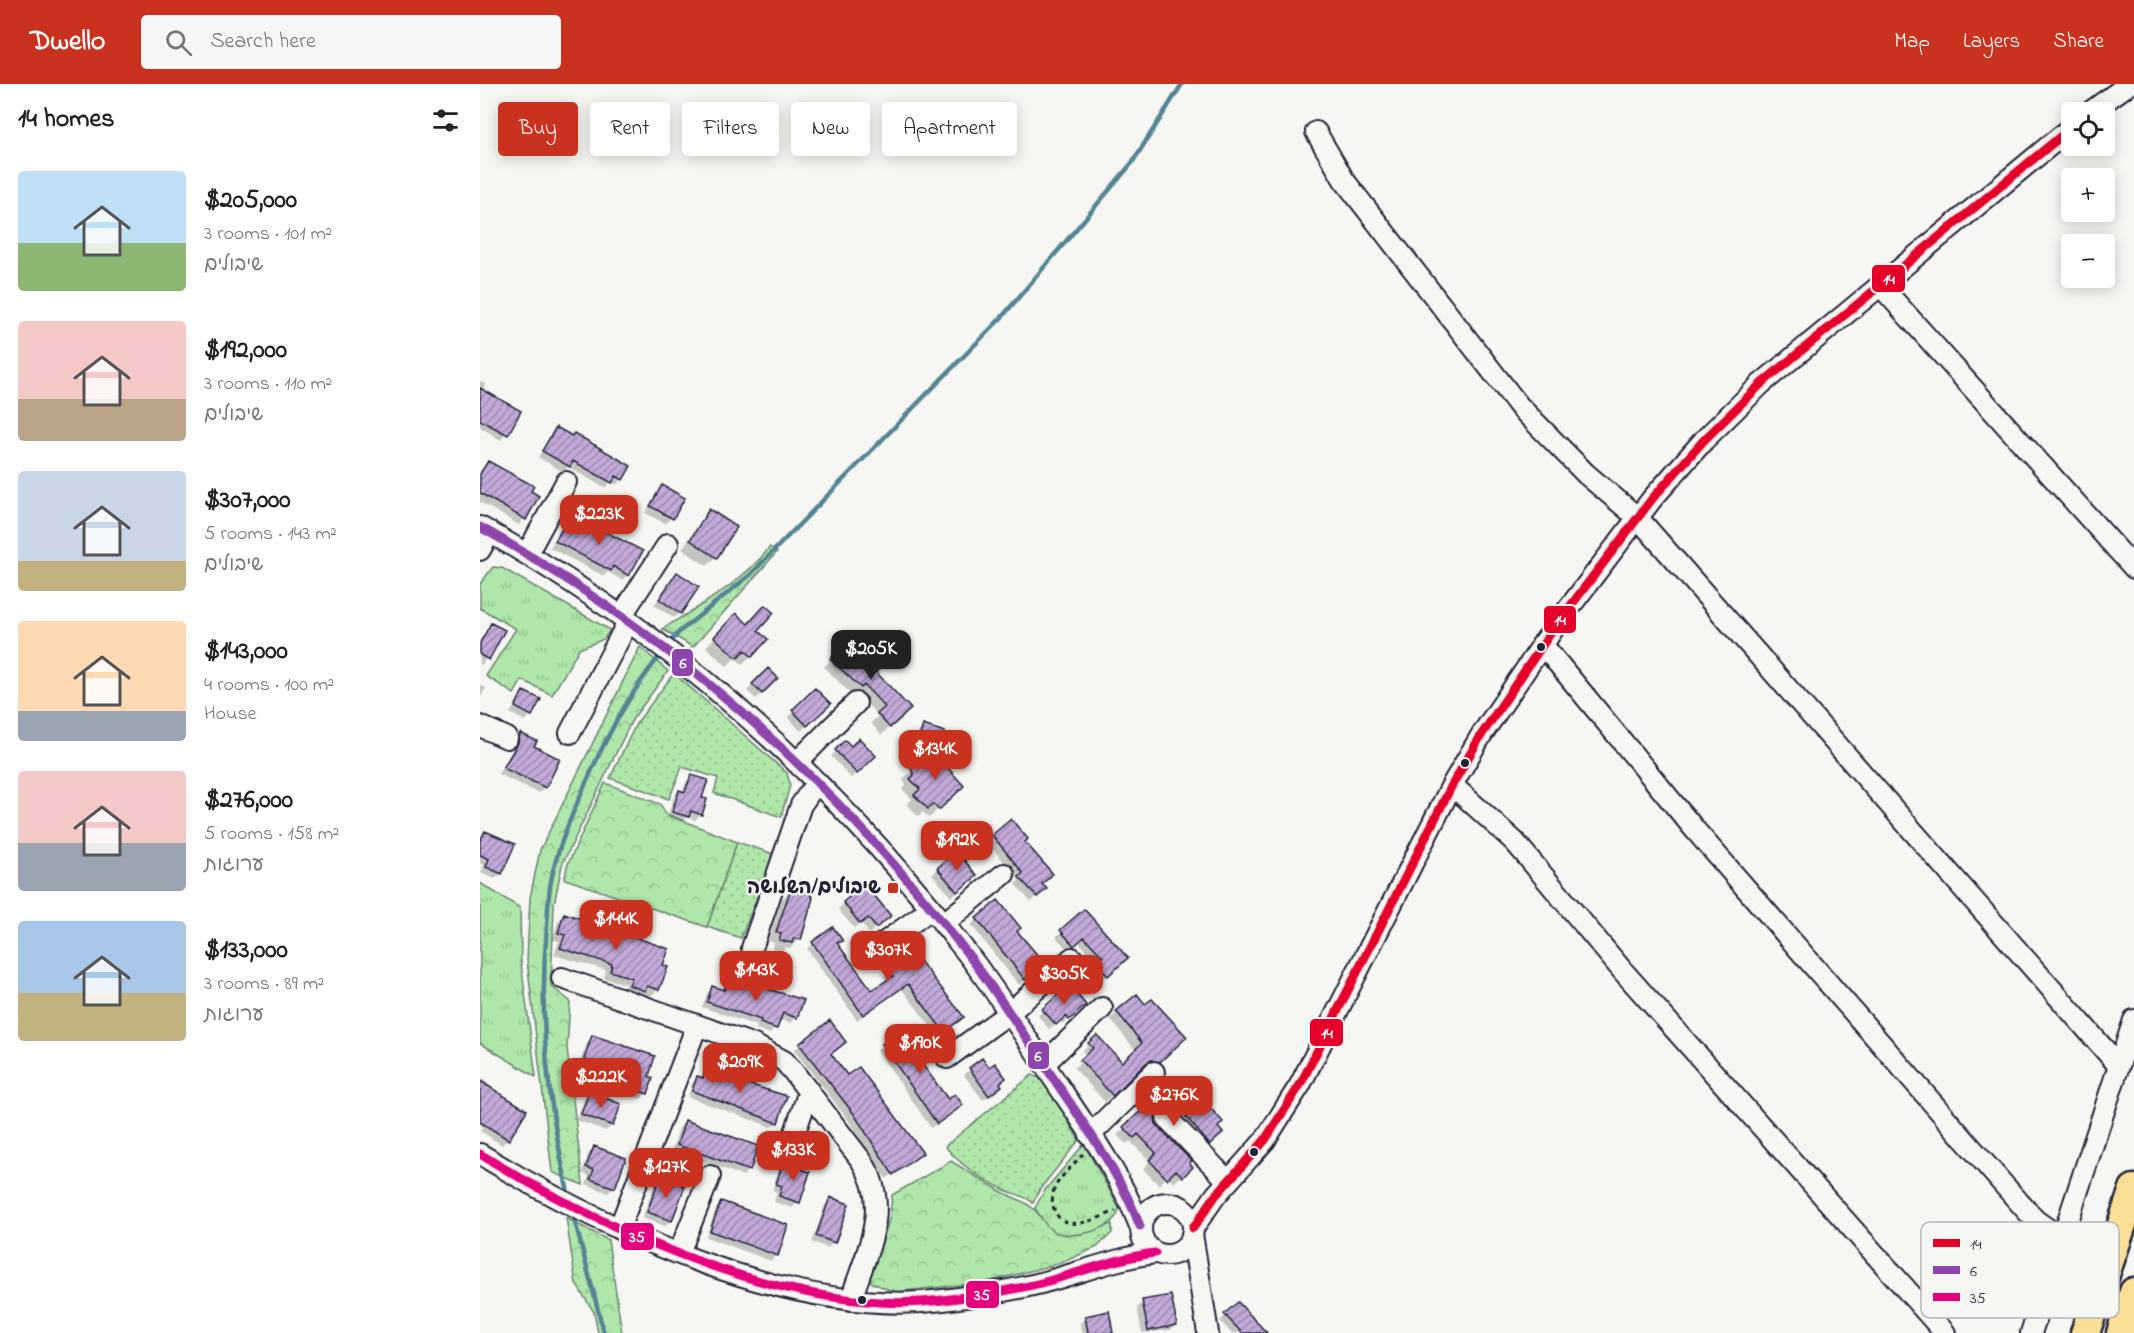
<!DOCTYPE html>
<html lang="en">
<head>
<meta charset="utf-8">
<style>
	:root { --surface:#fff; --page:#f6f6f6; --text:#202124; --muted:#757577; --accent:#c8321e }
	body { margin:0; font-family:"Indie Flower","Playpen Sans Hebrew",sans-serif; background:var(--page); color:var(--text); height:100vh; display:flex; flex-direction:column; font-size:22px; white-space:nowrap }
	* { box-sizing:border-box; margin:0 }
	p { font-size:20px; color:var(--muted) }
	.icon { flex:none; width:33px; height:33px; fill:none; stroke:currentColor; stroke-width:2; stroke-linecap:round; stroke-linejoin:round }
	.map { position:relative; flex:1; overflow:hidden }
	.details { display:flex; flex-direction:column; background:var(--surface); width:480px }
	.details>* { flex:none }
	.guide { position:absolute; left:18px; top:18px; width:570px; height:54px; display:flex; gap:12px }
	.tools { position:absolute; left:1581px; top:18px; display:grid; gap:12px }
	.tools a { display:grid; place-items:center; width:54px; height:54px; border-radius:6px; background:var(--surface); box-shadow:0 3px 15px #0003; font-size:30px }
	.price { position:absolute; translate:-50% -51px; padding:0 14px; border-radius:12px; background:var(--accent); color:#fff; font-size:20px; line-height:39px; filter:drop-shadow(0 2px 3px #0008) }
	.price::after { content:''; position:absolute; left:50%; top:36px; width:18px; height:14px; margin-left:-9px; background:inherit; clip-path:polygon(0 0,100% 0,50% 100%) }
	.price.current { background:#222; color:#fff }
	ul { padding:0; list-style:none }
	li { display:flex; align-items:center; gap:18px; height:150px; padding:0 18px }
	li span { display:grid; place-items:center; flex:none; width:168px; height:120px; border-radius:6px; color:#555 }
	li>.icon { margin-inline-start:auto }
	span .icon { width:72px; height:72px; fill:#fffc; stroke-width:1 }
	li b { font-size:26px }
	h2 { display:flex; justify-content:space-between; align-items:center; height:72px; padding:0 18px; font-size:26px }
	.pill { padding:0 21px; border-radius:6px; background:var(--surface); box-shadow:0 3px 15px #0003; font-size:21px; line-height:54px }
	.pill.current { background:var(--accent); color:#fff }
	header { display:flex; align-items:center; gap:36px; box-sizing:border-box; height:84px; padding:0 30px; background:var(--accent); color:#fff }
	header strong { font-size:28px }
	nav { display:flex; gap:33px; margin-inline-start:auto; font-size:21px }
	.search { width:420px; height:54px; background:var(--page); display:flex; align-items:center; gap:15px; box-sizing:border-box; padding:0 21px; border-radius:6px; color:var(--muted); font-size:22px }
	main { display:flex; flex:1; min-height:0 }
	.map>svg:first-child { display:block }
</style>
</head>
<body>
<header>
<strong>Dwello</strong>
<div class="search"><svg class="icon" aria-label="search" viewBox="0 0 24 24"><circle cx="10" cy="10" r="6"/><path d="M15 15l6 6"/></svg>Search here</div>
<nav><a>Map</a><a>Layers</a><a>Share</a></nav>
</header>
<main>
<section class="details">
<h2>14 homes<svg class="icon" aria-label="filters" viewBox="0 0 24 24"><path d="M4 7h16M4 17h16"/><circle cx="9" cy="7" r="2"/><circle cx="15" cy="17" r="2"/></svg></h2>
<ul>
<li><span style="background:linear-gradient(#bfe0f5 60%,#8fb573 0)"><svg class="icon" aria-label="home" viewBox="0 0 24 24"><path d="M3 11l9-7 9 7M6 9v11h12V9"/></svg></span><div><b>$205,000</b><p>3 rooms · 101 m²</p><p>שיבולים</p></div></li>
<li><span style="background:linear-gradient(#f6c9c9 65%,#b9a48a 0)"><svg class="icon" aria-label="home" viewBox="0 0 24 24"><path d="M3 11l9-7 9 7M6 9v11h12V9"/></svg></span><div><b>$192,000</b><p>3 rooms · 110 m²</p><p>שיבולים</p></div></li>
<li><span style="background:linear-gradient(#c9d6e8 75%,#c2b280 0)"><svg class="icon" aria-label="home" viewBox="0 0 24 24"><path d="M3 11l9-7 9 7M6 9v11h12V9"/></svg></span><div><b>$307,000</b><p>5 rooms · 143 m²</p><p>שיבולים</p></div></li>
<li><span style="background:linear-gradient(#ffd9b3 75%,#9aa5b1 0)"><svg class="icon" aria-label="home" viewBox="0 0 24 24"><path d="M3 11l9-7 9 7M6 9v11h12V9"/></svg></span><div><b>$143,000</b><p>4 rooms · 100 m²</p><p>House</p></div></li>
<li><span style="background:linear-gradient(#f6c9c9 60%,#9aa5b1 0)"><svg class="icon" aria-label="home" viewBox="0 0 24 24"><path d="M3 11l9-7 9 7M6 9v11h12V9"/></svg></span><div><b>$276,000</b><p>5 rooms · 158 m²</p><p>ערוגות</p></div></li>
<li><span style="background:linear-gradient(#a9c7e8 60%,#c2b280 0)"><svg class="icon" aria-label="home" viewBox="0 0 24 24"><path d="M3 11l9-7 9 7M6 9v11h12V9"/></svg></span><div><b>$133,000</b><p>3 rooms · 89 m²</p><p>ערוגות</p></div></li>
</ul>
</section>
<div class="map">
<svg width="1654" height="1249" viewBox="0 0 1654 1249">
	<defs>
		<pattern id="grass-dots" width="8" height="8" patternUnits="userSpaceOnUse" patternTransform="scale(1.5)"><rect width="8" height="8" fill="#afe6a9"/><path d="M2 2h.1M6 6h.1" fill="none" stroke="#96c592" stroke-width="1.8" stroke-linecap="round"/></pattern>
		<pattern id="forest-crowns" width="20" height="18" patternUnits="userSpaceOnUse" patternTransform="scale(1.5)"><rect width="20" height="18" fill="#afe6a9"/><path d="M2 6a3 3 0 1 1 6 0M12 15a3 3 0 1 1 6 0" fill="none" stroke="#96c592"/></pattern>
		<pattern id="park-tufts" width="24" height="20" patternUnits="userSpaceOnUse" patternTransform="scale(1.5)"><rect width="24" height="20" fill="#afe6a9"/><path d="M3 7l-1-3M5 7V3M7 7l1-3M15 17l-1-3M17 17v-4M19 17l1-3" fill="none" stroke="#96c592"/></pattern>
		<pattern id="building-hatch" width="6" height="6" patternUnits="userSpaceOnUse" patternTransform="scale(1.5)"><rect width="6" height="6" fill="#c2a9d7"/><path d="M-1 1l2-2M0 6l6-6M5 7l2-2" fill="none" stroke="#9d89b0"/></pattern>
	</defs>
	<rect width="100%" height="100%" fill="#f6f6f2"/>
	<filter id="ink" filterUnits="userSpaceOnUse"><feTurbulence type="fractalNoise" baseFrequency=".0167" numOctaves="2"/><feDisplacementMap in="SourceGraphic" scale="12" xChannelSelector="R" yChannelSelector="G"/><feConvolveMatrix kernelMatrix="1 2 1 2 8 2 1 2 1" color-interpolation-filters="sRGB"/></filter>
	<g filter="url(#ink)">
		<path fill="url(#grass-dots)" stroke="#688472" stroke-width="1.5" d="M194 589 307 689 310 701 301 733 234 709 238 694 202 683 189 715 130 694 156 640Z
			M257 758 294 770 261 854 227 843Z
			M552 991 564 996 599 1056 560 1105 553 1119C543 1110 534 1111 523 1105 502 1095 479 1080 465 1062Z"/>
		<path fill="url(#forest-crowns)" stroke="#688472" stroke-width="1.5" d="M290 463 297 468 213 563 182 545C220 522 263 498 290 463Z
			M160 563 188 587 152 636 82 781 74 820 71 902 90 917 87 964 103 1101 72 1088 47 876 50 814 60 766Z
			M125 699 180 720 186 730 257 758 227 843 85 795 87 782Z
			M471 1077C487 1087 503 1097 519 1106 535 1116 551 1117 561 1134L602 1149 632 1140V1149L617 1163 581 1179 507 1198 415 1208 392 1199 390 1194 410 1133 412 1111Z
			M86 1134 128 1156 142 1249H118L114 1228 96 1200Z"/>
		<path fill="url(#park-tufts)" stroke="#688472" stroke-width="1.5" d="M13 483 22 484 130 546 124 555 99 565 72 611 42 596 34 610 6 592 36 545 0 524V500Z
			M0 799 40 824 41 879 56 993 0 959Z
			M604 1060 639 1124C638 1146 590 1157 573 1147 565 1142 560 1132 555 1124L565 1106Z"/>
		<path fill="#0003" d="M0 297 6 300 2 307 39 328 21 356 0 343Z
			M76 345 149 383 142 395 136 401 130 398 125 404 88 383 83 388 58 373Z
			M8 379 57 412 39 441 0 418V387Z
			M182 403 203 415 186 440 165 429Z
			M229 427 236 473 227 482 202 465Z
			M97 435 148 491 142 496 128 488 124 492 70 464 80 446 86 440 90 442Z
			M197 490 200 529 194 534 174 521Z
			M247 540 271 572 262 580 255 574 247 582 226 563Z
			M11 541 23 547 2 581 0 580V556Z
			M364 562 394 588 421 633 401 651 391 639 398 632 376 607 372 611 344 583Z
			M288 586 296 594 276 615 267 607Z
			M0 601 6 604 0 614Z
			M335 606 348 620 321 647 308 633Z
			M43 609 51 631 45 637 30 629Z
			M443 643 463 649 458 664 453 669 482 702 449 734 443 728 438 732 427 720 432 715 422 705 426 701 423 695 450 669 433 663 438 649Z
			M40 651 52 663 65 703 59 709 18 690 32 667 35 656Z
			M365 659 370 664 394 672 371 694 351 672Z
			M212 692 221 715V730L215 736 207 733 202 738 187 733 194 713 200 708 202 709 206 698Z
			M531 737 564 805 551 818 535 800 539 796 507 758Z
			M5 749 21 789 15 795 1 789 4 781 0 779V754Z
			M458 785 490 797 471 813 452 790Z
			M320 798 331 815 319 856 310 864 306 863 302 867 292 865 294 858 288 857 302 815Z
			M385 802 403 838 389 849 381 839 374 844 358 825Z
			M604 827 640 880 621 897 612 886 618 880 598 857 588 866 576 853Z
			M85 830 181 882 178 905 171 912 161 909 157 913 143 908 146 900 124 894 126 886 74 871 79 857 72 856 78 837Z
			M497 835 536 847 558 886 539 901 491 841Z
			M361 857 356 862 392 908 408 898 404 893 410 887 433 870 482 933 458 952 421 904 377 936 327 865 333 859Z
			M249 895 316 933 310 939 299 935 290 950 276 945 277 942 222 923 227 910 232 904 241 907Z
			M563 926H598L583 940 580 937 569 945 558 932Z
			M637 928 705 953 672 984 662 982 657 986 625 1018 594 984 606 972 602 967 617 953 642 980 656 967 630 935Z
			M113 953 167 993 166 1009 161 1015 138 1008 142 997 99 981 107 959Z
			M320 961 350 971 367 993 441 1069 406 1095 368 1036 314 966Z
			M403 961 442 966 435 973 475 1026 451 1044 397 966Z
			M228 983 253 997 297 1038 291 1043 208 1013 212 999 220 994Z
			M490 985H509L519 999 515 1007 503 1016 484 991Z
			M0 993 8 998 6 1002 28 1055 22 1061 0 1047 3 1043 0 1041Z
			M695 998 736 1044 733 1056 721 1067 685 1031 676 1029 674 1041 711 1083 694 1099 687 1092 679 1101 663 1085 670 1077 650 1057 646 1060 637 1051Z
			M110 1010 132 1041 126 1047 96 1036 104 1015Z
			M205 1038 268 1086 263 1092 192 1066 199 1044Z
			M114 1064 134 1103 128 1109 106 1100 109 1092 102 1089 108 1070Z
			M304 1081 318 1118 312 1124 294 1118 297 1108 292 1106 298 1087Z
			M180 1094 203 1103 191 1137 185 1142 162 1134 175 1100Z
			M351 1115 353 1158 348 1164 332 1158 345 1121Z
			M241 1119 296 1171 291 1177 226 1153 236 1124Z
			M663 1218 696 1240 690 1246 662 1249 657 1224Z
			M758 1220 784 1249H751L740 1237Z
			M605 1234 632 1249H601L600 1239Z"/>
		<g fill="none" stroke-linecap="round" stroke-linejoin="round">
			<path stroke="#548594" stroke-width="4.5" d="M189 560 199 548 270 491 522 233 652 79 702 0
				M89 1113C68 1018 58 939 67 842 68 827 68 811 71 797 78 760 95 724 110 690 129 647 152 606 182 569
				M93 1130 124 1249"/>
		</g>
		<path fill="url(#building-hatch)" stroke="#22223b" stroke-width="1.5" d="M0 304 41 327 28 351 0 336Z
			M76 343 92 352 94 349 151 382 143 396 136 392 132 399 93 377 90 383 62 367Z
			M8 377 54 402 51 407 59 412 46 436 0 409V390Z
			M182 401 205 414 193 435 170 422Z
			M229 425 257 443 237 474 210 456Z
			M97 433 163 467 149 492 133 482 131 487 75 457 86 438 92 442Z
			M197 488 219 503 201 530 179 515Z
			M285 521 294 529 278 547 288 555 272 573 265 566 257 574 234 553 256 529 268 540Z
			M11 539 25 546 9 576 0 571V559Z
			M364 560 371 567 378 560 402 582 396 588 431 625 410 644 397 630 405 623 384 601 381 604 350 575Z
			M288 584 298 594 282 610 272 600Z
			M335 604 351 620 327 642 312 626Z
			M43 607 61 615 52 632 35 623Z
			M443 641 465 648 460 664 438 658Z
			M40 649 57 657 54 662 80 675 66 704 23 684 38 659Z
			M379 654 396 672 377 690 355 666 365 656 371 662Z
			M451 665 484 702 459 726 453 720 448 725 434 711 440 705 430 695 434 691 431 685Z
			M211 691 228 696 222 714 227 715 222 731 211 727 209 733 192 728 199 706 205 708Z
			M531 735 548 755 545 758 573 790 562 800 567 805 557 813 539 793 543 789 512 751Z
			M5 747 35 760 22 790 6 783 9 775 0 771V757Z
			M477 767 497 792 477 808 457 784Z
			M320 796 333 814 321 856 314 854 312 859 299 856 301 850 296 848 311 804 316 806Z
			M385 800 411 832 396 844 388 834 380 840 363 818Z
			M518 816 541 844 537 847 565 880 545 896 496 834Z
			M604 825 648 874 628 892 616 879 623 873 604 853 594 862 580 846Z
			M84 829 189 865 183 881 188 883 179 906 167 902 165 907 149 901 152 894 130 887 132 880 80 864 85 851 78 849Z
			M353 843 363 857 357 859 392 906 413 892 409 886 433 868 484 933 464 948 428 900 383 931 332 858Z
			M249 893 324 916 317 934 303 929 297 945 280 939 281 936 227 918 232 902 244 906Z
			M589 901 606 921 589 936 586 932 576 941 562 925Z
			M657 910 665 920 672 915 707 953 680 978 671 976 666 979 633 1012 600 976 613 964 608 959 617 951 642 978 662 959 636 927Z
			M350 936 366 958 351 970 367 991 379 983 443 1069 413 1091 374 1030 319 960Z
			M427 942 444 966 436 972 468 1015 475 1010 483 1021 457 1040 402 960Z
			M112 951 175 972 169 992 173 994 168 1010 143 1002 147 991 104 975Z
			M502 974 509 983 515 979 526 994 520 999 522 1002 509 1012 489 984Z
			M227 981 256 990 255 996 307 1012 298 1039 212 1007 217 992 223 994Z
			M704 995 743 1038 738 1043 743 1049 730 1061 697 1022 679 1025 675 1031 676 1041 712 1077 709 1079 713 1083 703 1093 696 1086 687 1095 669 1076 676 1069 658 1050 654 1054 643 1043 695 996 699 1000Z
			M0 997 47 1026 29 1056 0 1038Z
			M109 1008 141 1020 133 1042 101 1030Z
			M205 1036 278 1062 270 1087 197 1061Z
			M114 1062 146 1074 135 1104 110 1095 114 1086 106 1083Z
			M303 1079 330 1088 320 1119 299 1112 302 1102 296 1100Z
			M180 1093 205 1102 192 1137 167 1128Z
			M350 1113 369 1120 355 1159 336 1152Z
			M241 1117 308 1141 298 1172 230 1147Z
			M691 1211 697 1241 668 1247 662 1216Z
			M758 1218 787 1249H762L744 1230Z
			M629 1227 633 1249H608L605 1232Z"/>
		<g fill="none" stroke-linecap="round" stroke-linejoin="round">
			<g stroke="#22223b" stroke-width="24">
				<path id="minor" d="M1610 28 1649 0
					M836 48 864 96 1039 322 1106 390 1158 434 1639 982
					M1400 201 1654 484
					M0 443C193 550 352 695 487 869 513 903 536 939 560 974 595 1028 637 1082 660 1142
					M0 466 10 448
					M47 470 86 398
					M142 531 188 460
					M1062 560 1216 747 1523 1100 1555 1136 1582 1155
					M0 642 27 654
					M90 649 149 536
					M317 678 376 619
					M972 701 1035 758 1142 886 1465 1249
					M463 840 524 790
					M272 864 321 721 337 698
					M391 868 451 825
					M82 894 274 961 304 977 312 986 381 1076C413 1123 386 1167 371 1216
					M467 974 529 929 592 874
					M564 980 622 924
					M687 1034 747 1096
					M610 1051 674 988
					M312 1057 329 1007
					M0 1070C124 1146 315 1235 463 1216 496 1212 529 1207 561 1199 600 1189 635 1174 675 1169
					M661 1145a26 26 0 1 1 52 0a26 26 0 1 1-52 0Z
					M713 1144 736 1111 785 1056 820 1001 972 701 1002 650 1076 541 1172 415 1224 356 1281 300 1592 43
					M139 1145 217 941
					M712 1150 728 1249
					M199 1169 230 1092
					M1551 1249 1654 936"/>
			</g>
			<g stroke="#22223b" stroke-width="33">
				<path id="highway" d="M1605 1249 1654 1105
					M1641 1249 1654 1208"/>
			</g>
			<path stroke="#22223b" stroke-width="3" stroke-dasharray="4.5 4.5" stroke-linecap="butt" d="M603 1070C595 1079 585 1088 578 1098 572 1106 571 1116 574 1125 583 1152 618 1134 636 1127"/>
			<use href="#minor" stroke="#f6f6f2" stroke-width="20"/>
			<use href="#highway" stroke="#fadf96" stroke-width="28"/>
			<g stroke="#f6f6f2" stroke-width="14">
				<path id="bus-1" d="M713 1144 736 1111 785 1056 820 1001 972 701 1002 650 1076 541 1172 415 1224 356 1281 300 1592 43"/>
			</g>
			<g stroke="#f6f6f2" stroke-width="14">
				<path id="bus-2" d="M0 443C193 550 352 695 487 869 513 903 536 939 560 974 595 1028 637 1082 660 1142"/>
			</g>
			<g stroke="#f6f6f2" stroke-width="14">
				<path id="bus-3" d="M0 1070C124 1146 315 1235 463 1216 496 1212 529 1207 561 1199 600 1189 635 1174 675 1169"/>
			</g>
			<use href="#bus-1" stroke="#e4002b" stroke-width="9"/>
			<use href="#bus-2" stroke="#8e44ad" stroke-width="9"/>
			<use href="#bus-3" stroke="#e5007d" stroke-width="9"/>
		</g>
	</g>
	<g fill="#22223b" stroke="#f6f6f2" stroke-width="2">
		<circle cx="1061" cy="563" r="5"/>
		<circle cx="985" cy="679" r="5"/>
		<circle cx="774" cy="1068" r="5"/>
		<circle cx="382" cy="1216" r="5"/>
	</g>
	<rect fill="#c8321e" stroke="#f6f6f2" stroke-width="2" x="407" y="798" width="12" height="12" rx="3"/>
	<g text-anchor="middle" dominant-baseline="central" stroke-width="4.5" stroke-linejoin="round" paint-order="stroke">
		<g font-size="20" font-weight="bold" fill="#22223b" stroke="#f6f6f2" text-anchor="end">
			<text x="401" y="804">שיבולים/השלושה</text>
		</g>
	</g>
	<rect x="1441" y="1138" width="198" height="96" rx="9" fill="#f6f6f2" stroke="#b6b6bb" stroke-width="1.5"/>
	<rect x="1453" y="1155" width="27" height="8" fill="#e4002b"/>
	<rect x="1453" y="1182" width="27" height="8" fill="#8e44ad"/>
	<rect x="1453" y="1209" width="27" height="8" fill="#e5007d"/>
	<g font-size="16" fill="#22223b">
		<text x="1490" y="1165">14</text>
		<text x="1490" y="1192">6</text>
		<text x="1490" y="1219">35</text>
	</g>
	<g stroke="#f6f6f2" stroke-width="2">
		<rect x="1391" y="180" width="35" height="29" rx="6" fill="#e4002b"/>
		<rect x="1063" y="521" width="34" height="29" rx="6" fill="#e4002b"/>
		<rect x="191" y="564" width="23" height="29" rx="6" fill="#8e44ad"/>
		<rect x="829" y="934" width="35" height="29" rx="6" fill="#e4002b"/>
		<rect x="547" y="957" width="23" height="29" rx="6" fill="#8e44ad"/>
		<rect x="140" y="1138" width="35" height="29" rx="6" fill="#e5007d"/>
		<rect x="485" y="1196" width="35" height="29" rx="6" fill="#e5007d"/>
	</g>
	<g font-size="16" text-anchor="middle" font-weight="bold" fill="#fff">
		<text x="1409" y="200">14</text>
		<text x="1080" y="541">14</text>
		<text x="203" y="584">6</text>
		<text x="847" y="954">14</text>
		<text x="558" y="977">6</text>
		<text x="157" y="1158">35</text>
		<text x="502" y="1216">35</text>
	</g>
</svg>
<div class="tools">
<a><svg class="icon" aria-label="locate" viewBox="0 0 24 24"><circle cx="12" cy="12" r="6"/><path d="M12 2v4M12 18v4M2 12h4M18 12h4"/></svg></a>
<a>+</a>
<a>−</a>
</div>
<b class="price" style="left:119px;top:462px">$223K</b>
<b class="price current" style="left:391px;top:597px">$205K</b>
<b class="price" style="left:455px;top:697px">$134K</b>
<b class="price" style="left:477px;top:788px">$192K</b>
<b class="price" style="left:136px;top:867px">$144K</b>
<b class="price" style="left:408px;top:898px">$307K</b>
<b class="price" style="left:276px;top:918px">$143K</b>
<b class="price" style="left:584px;top:922px">$305K</b>
<b class="price" style="left:440px;top:991px">$190K</b>
<b class="price" style="left:260px;top:1010px">$209K</b>
<b class="price" style="left:121px;top:1025px">$222K</b>
<b class="price" style="left:694px;top:1043px">$276K</b>
<b class="price" style="left:313px;top:1098px">$133K</b>
<b class="price" style="left:186px;top:1115px">$127K</b>
<div class="guide">
<a class="pill current">Buy</a>
<a class="pill">Rent</a>
<a class="pill">Filters</a>
<a class="pill">New</a>
<a class="pill">Apartment</a>
</div>
</div>
</main>
</body>
</html>
